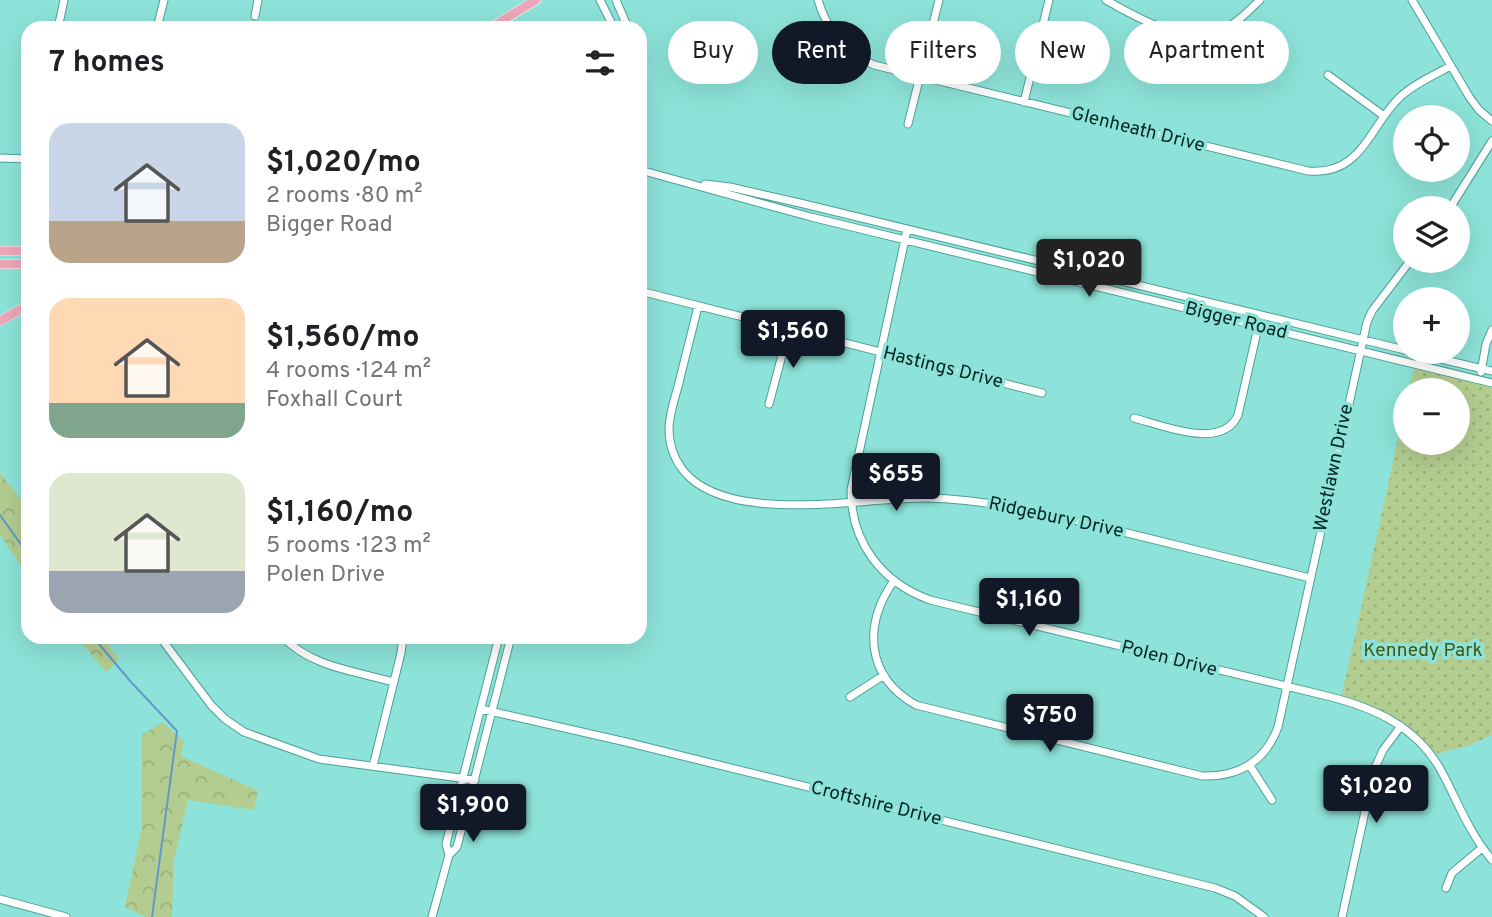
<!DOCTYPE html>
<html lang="en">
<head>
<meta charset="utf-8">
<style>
	:root { --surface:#fff; --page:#f2f2f2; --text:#202124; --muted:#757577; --accent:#111827 }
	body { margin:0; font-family:Overpass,sans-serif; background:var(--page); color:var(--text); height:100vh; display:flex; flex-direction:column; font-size:26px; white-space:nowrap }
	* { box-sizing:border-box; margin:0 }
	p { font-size:23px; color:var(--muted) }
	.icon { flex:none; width:38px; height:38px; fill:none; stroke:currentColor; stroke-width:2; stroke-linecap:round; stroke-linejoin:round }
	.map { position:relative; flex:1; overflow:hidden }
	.side { position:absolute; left:21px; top:21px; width:626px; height:623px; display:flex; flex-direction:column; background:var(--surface); border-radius:21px; box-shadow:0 7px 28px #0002 }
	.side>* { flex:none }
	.hud { position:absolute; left:668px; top:21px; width:665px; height:63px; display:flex; gap:14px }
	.tools { position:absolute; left:1393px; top:105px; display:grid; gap:14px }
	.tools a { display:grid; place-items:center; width:77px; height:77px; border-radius:50%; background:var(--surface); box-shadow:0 7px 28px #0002; font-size:35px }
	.price { position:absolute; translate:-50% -60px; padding:0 16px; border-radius:7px; background:var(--accent); color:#fff; font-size:23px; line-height:46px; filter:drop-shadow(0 2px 4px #0008) }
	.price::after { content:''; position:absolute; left:50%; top:42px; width:21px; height:16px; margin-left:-10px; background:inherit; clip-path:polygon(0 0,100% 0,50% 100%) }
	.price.on { background:#222; color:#fff }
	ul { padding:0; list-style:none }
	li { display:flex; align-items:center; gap:21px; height:175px; padding:0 28px }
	li span { display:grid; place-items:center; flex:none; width:196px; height:140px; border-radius:21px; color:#555 }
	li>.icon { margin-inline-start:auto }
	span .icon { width:84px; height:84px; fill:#fffc; stroke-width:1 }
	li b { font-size:30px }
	h2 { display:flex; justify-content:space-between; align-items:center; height:84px; padding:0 28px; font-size:30px }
	.pill { padding:0 24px; border-radius:32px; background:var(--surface); box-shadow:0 7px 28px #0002; font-size:24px; line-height:63px }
	.pill.on { background:var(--accent); color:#fff }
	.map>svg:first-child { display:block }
</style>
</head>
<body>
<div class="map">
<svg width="1492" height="917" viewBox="0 0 1492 917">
	<defs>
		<pattern id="forest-crowns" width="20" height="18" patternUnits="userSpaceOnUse" patternTransform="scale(1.75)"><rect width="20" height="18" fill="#b3cd90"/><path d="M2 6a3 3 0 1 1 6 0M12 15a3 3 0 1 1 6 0" fill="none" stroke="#98b07c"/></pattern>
		<pattern id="park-dots" width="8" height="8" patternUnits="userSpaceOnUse" patternTransform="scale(1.75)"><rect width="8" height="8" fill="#b3cd90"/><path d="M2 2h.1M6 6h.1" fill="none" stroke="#98b07c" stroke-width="1.8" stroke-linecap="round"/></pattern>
	</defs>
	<rect width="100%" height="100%" fill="#8de3d9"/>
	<path fill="url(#forest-crowns)" d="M0 473 28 508V576L0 535Z
		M77 637H102L119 659 106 672Z
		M162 722 184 741 181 756 258 791 254 810 188 800 174 860 172 917H146L125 907 142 826V735Z"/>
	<path fill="url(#park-dots)" d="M1415 364 1492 383V735L1468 746 1430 755 1401 726 1341 699 1405 408V443H1458V390H1409Z"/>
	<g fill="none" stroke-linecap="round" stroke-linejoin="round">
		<path stroke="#6099cc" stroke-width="2" d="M0 515 28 554
			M93 637 131 682 177 731 152 917"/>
		<g stroke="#4ba198" stroke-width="9">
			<path id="minor" d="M600 0 614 28
				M616 0 628 28
				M818 0C827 31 845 52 874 65L1308 171C1362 176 1368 128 1400 97 1414 84 1434 75 1451 66
				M1106 0C1139 19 1187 47 1226 28 1239 22 1249 10 1260 0
				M1412 0 1470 98 1479 110 1492 121
				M255 16 258 0
				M58 28 64 0
				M157 28 164 0
				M1328 75 1384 116
				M1024 102 1049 0
				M908 124 939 0
				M0 158 28 159
				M640 170 811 217 1492 383
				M705 184 730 187 804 204 1405 350
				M1450 208 1492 141
				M907 230 851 490C851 542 881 582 930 600L1327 696C1376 708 1420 728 1444 776 1459 805 1470 834 1492 860
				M640 291 1042 393
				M698 306C692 332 685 357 679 383 675 398 669 414 669 429 669 443 674 458 682 469 726 527 862 497 926 498 992 499 1056 516 1119 531 1183 547 1246 562 1310 578
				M1411 352 1492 371
				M1481 372 1486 344 1492 330
				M769 404 789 329
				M1134 418C1162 425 1222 451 1238 415L1259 323
				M893 582C863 626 866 677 916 705L1202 776C1239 777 1265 762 1278 727L1367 322 1372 311 1410 261
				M160 637 211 705 225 719 244 732 319 759 475 780
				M283 637C311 667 355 671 394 682
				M850 697 884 675
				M481 709 626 742 1215 888 1235 896 1264 917
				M373 766 401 653 403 637
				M1250 766 1272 800
				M449 855 457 847 511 637
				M1446 888 1452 873 1482 848
				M0 899 66 917
				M432 917 449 855 446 844 499 637
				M1342 917 1374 770 1383 750 1401 726"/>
		</g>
		<g stroke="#fff" stroke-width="10">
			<path id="major" d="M490 28 536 0
				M0 251H28
				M0 264H28
				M0 321 28 305"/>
		</g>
		<use href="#minor" stroke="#fff" stroke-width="7"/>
		<use href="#major" stroke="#eea7b8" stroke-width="9"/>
	</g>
	<g text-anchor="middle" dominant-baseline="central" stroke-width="7" stroke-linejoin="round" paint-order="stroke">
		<g font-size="19" fill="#002521" stroke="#8de3d9">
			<text transform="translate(1138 130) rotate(14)">Glenheath Drive</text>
			<text transform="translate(1236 321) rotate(14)">Bigger Road</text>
			<text transform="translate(943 368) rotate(14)">Hastings Drive</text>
			<text transform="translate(1334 468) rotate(-78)">Westlawn Drive</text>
			<text transform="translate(1056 518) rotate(12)">Ridgebury Drive</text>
			<text transform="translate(1169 659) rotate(14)">Polen Drive</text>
			<text transform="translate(876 804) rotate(14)">Croftshire Drive</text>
		</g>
		<g font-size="19" fill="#40580d" stroke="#8de3d9">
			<text x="1423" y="651">Kennedy Park</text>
		</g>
	</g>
</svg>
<div class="tools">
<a><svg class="icon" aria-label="locate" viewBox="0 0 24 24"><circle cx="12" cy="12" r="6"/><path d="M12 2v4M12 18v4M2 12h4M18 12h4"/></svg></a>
<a><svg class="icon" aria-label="layers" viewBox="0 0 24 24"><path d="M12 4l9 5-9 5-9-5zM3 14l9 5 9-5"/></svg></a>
<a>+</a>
<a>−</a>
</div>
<b class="price on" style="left:1089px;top:299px">$1,020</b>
<b class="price" style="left:793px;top:370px">$1,560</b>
<b class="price" style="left:896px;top:513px">$655</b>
<b class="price" style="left:1029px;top:638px">$1,160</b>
<b class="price" style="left:1050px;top:754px">$750</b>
<b class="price" style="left:1376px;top:825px">$1,020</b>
<b class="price" style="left:473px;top:844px">$1,900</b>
<div class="hud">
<a class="pill">Buy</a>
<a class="pill on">Rent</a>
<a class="pill">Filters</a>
<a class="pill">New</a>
<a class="pill">Apartment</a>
</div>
<section class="side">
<h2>7 homes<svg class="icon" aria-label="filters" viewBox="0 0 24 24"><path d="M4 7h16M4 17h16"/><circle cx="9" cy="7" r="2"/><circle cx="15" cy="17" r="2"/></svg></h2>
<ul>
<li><span style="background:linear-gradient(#c9d6e8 70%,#b9a48a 0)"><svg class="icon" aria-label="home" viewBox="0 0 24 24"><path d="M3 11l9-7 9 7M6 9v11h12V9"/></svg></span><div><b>$1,020/mo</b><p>2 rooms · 80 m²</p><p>Bigger Road</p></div></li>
<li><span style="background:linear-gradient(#ffd9b3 75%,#7fa58c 0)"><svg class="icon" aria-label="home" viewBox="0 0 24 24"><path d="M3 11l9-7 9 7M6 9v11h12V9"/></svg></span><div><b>$1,560/mo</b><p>4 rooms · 124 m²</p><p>Foxhall Court</p></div></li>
<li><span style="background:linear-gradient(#dfe7d0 70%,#9aa5b1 0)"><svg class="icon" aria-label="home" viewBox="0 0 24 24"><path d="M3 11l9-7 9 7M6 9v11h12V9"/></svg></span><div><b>$1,160/mo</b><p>5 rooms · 123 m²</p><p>Polen Drive</p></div></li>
</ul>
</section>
</div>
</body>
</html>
